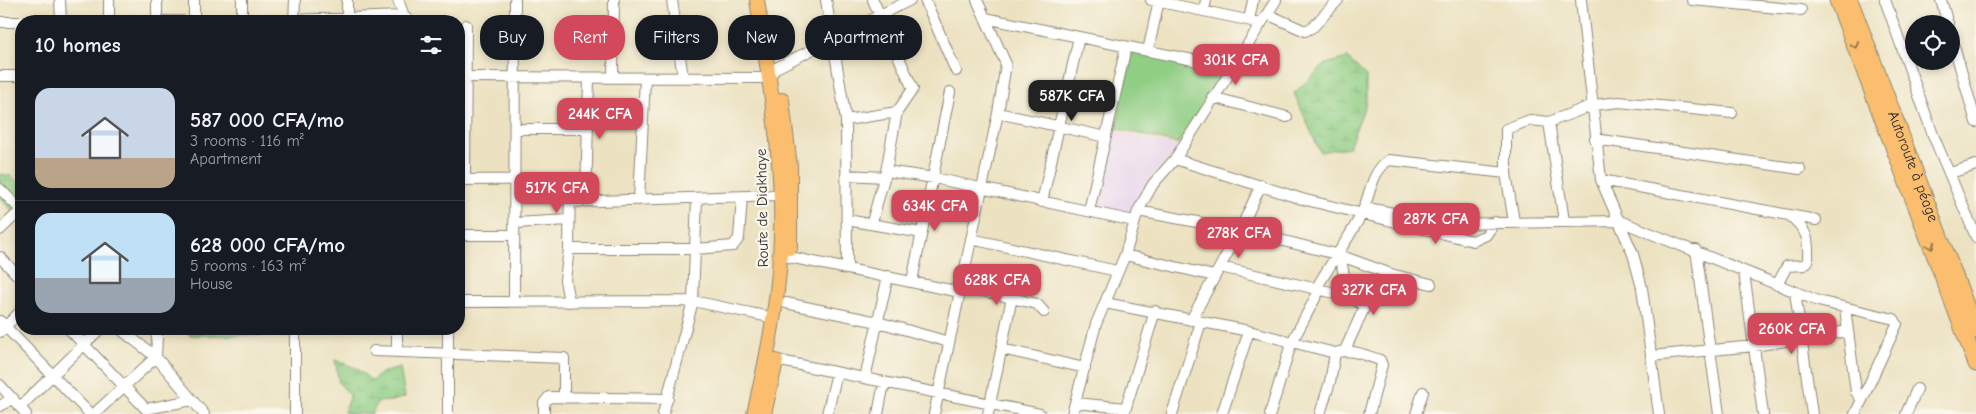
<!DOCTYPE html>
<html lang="en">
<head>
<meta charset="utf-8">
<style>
	:root { --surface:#171b24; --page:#242831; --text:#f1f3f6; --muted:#9ea1a6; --line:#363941; --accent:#d1495b }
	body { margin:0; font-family:"Comic Neue",sans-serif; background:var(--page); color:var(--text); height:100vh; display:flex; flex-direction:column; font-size:19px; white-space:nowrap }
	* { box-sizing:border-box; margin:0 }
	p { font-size:16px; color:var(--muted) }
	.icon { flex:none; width:28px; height:28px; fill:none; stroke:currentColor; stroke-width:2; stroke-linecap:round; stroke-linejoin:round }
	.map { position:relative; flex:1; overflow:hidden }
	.drawer { position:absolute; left:15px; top:15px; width:450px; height:320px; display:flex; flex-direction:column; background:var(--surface); border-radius:20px; box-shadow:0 2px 8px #0003 }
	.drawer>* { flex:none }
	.banner { position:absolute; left:480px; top:15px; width:475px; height:45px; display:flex; gap:10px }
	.tools { position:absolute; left:1905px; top:15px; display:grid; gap:10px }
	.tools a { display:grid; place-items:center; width:55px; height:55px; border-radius:50%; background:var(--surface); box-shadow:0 2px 8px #0003; font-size:25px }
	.price { position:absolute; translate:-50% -42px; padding:0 11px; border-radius:10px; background:var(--accent); color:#fff; font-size:16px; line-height:32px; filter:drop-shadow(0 1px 2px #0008) }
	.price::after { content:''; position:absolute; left:50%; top:30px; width:15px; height:11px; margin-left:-8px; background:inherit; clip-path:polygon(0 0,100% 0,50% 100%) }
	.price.current { background:#222; color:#fff }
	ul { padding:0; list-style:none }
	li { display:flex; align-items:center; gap:15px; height:125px; padding:0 20px }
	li+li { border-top:1px solid var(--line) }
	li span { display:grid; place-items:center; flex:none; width:140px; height:100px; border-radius:15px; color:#555 }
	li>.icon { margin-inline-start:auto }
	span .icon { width:60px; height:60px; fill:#fffc; stroke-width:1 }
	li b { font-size:21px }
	h2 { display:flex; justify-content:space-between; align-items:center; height:60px; padding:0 20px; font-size:21px }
	.tag { padding:0 18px; border-radius:20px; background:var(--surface); box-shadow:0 2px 8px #0003; font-size:18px; line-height:45px }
	.tag.current { background:var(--accent); color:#fff }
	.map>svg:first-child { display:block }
</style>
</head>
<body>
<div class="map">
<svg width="1976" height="414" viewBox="0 0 1976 414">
	<defs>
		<pattern id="wetland-marsh" width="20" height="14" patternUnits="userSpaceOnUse" patternTransform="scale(1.25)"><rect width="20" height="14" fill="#90ce84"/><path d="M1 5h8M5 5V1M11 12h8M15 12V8" fill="none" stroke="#7cb172"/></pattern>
	</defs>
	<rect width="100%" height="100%" fill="#fbf7ec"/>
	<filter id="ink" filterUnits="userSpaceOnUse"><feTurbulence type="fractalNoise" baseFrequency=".02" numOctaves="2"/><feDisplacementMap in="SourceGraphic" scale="10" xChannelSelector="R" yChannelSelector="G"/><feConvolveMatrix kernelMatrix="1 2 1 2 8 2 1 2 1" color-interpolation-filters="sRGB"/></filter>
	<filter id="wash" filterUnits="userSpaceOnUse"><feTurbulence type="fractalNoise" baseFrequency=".0096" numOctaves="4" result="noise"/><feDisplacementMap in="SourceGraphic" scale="20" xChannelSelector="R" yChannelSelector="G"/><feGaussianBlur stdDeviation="1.12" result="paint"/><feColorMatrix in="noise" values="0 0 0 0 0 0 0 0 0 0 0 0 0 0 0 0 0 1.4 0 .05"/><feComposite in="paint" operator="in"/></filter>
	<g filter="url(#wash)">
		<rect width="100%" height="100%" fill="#ece2c1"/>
		<path fill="#e8d2ee" d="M1114 131 1180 147 1150 177 1132 215 1099 207Z"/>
		<path fill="#90ce84" stroke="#5e7c58" d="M1131 52 1227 73 1178 144 1116 128Z
			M189 329H286V336L189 335Z"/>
		<path fill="url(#wetland-marsh)" stroke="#5e7c58" d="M1347 58 1366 76V103L1349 147 1320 152 1294 93 1326 64Z
			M0 174 11 176 21 184V220L0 198Z
			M335 360 356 368 372 381 381 373 400 368 405 397 392 401 377 402 372 414H350L344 412 350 395 339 383Z"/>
	</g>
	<g filter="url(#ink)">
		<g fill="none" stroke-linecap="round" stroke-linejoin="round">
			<g stroke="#8c8676" stroke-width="12">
				<path id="minor" d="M60 0 61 21
					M109 0V21
					M157 0V21
					M194 0V21
					M242 0V21
					M347 0V18
					M398 0 404 16
					M672 0 683 78
					M826 0 846 120 847 267
					M925 0 956 71
					M1151 0 1261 23
					M1581 0 1601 180 1633 254 1642 288 1659 414
					M1692 0 1801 10
					M1885 0 1933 135 1976 237
					M1941 0 1948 24
					M1204 10 1206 0
					M1267 14 1305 31 1313 27 1338 0
					M985 18 1233 68
					M1249 20 1253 0
					M157 21H182
					M260 21 404 16 409 21
					M294 21 295 0
					M0 22H21
					M1951 36 1976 122
					M1148 51 1159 0
					M0 76H21
					M459 77 769 78 776 68 910 0
					M613 78 614 0
					M1212 97 1287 117
					M998 113 1106 137
					M846 120 897 112
					M1549 122 1564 221
					M515 129H587
					M1595 139 1800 169
					M1175 159 1302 199 1473 241 1486 235 1495 222
					M886 171 934 178 1134 221
					M1950 173 1976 165
					M846 175 885 177
					M460 180 586 179
					M465 180 466 25
					M1601 180 1816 220
					M0 189 21 210
					M639 200 645 78
					M586 201 589 78
					M569 202 780 195
					M1042 202 1079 37
					M1089 211 1126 47
					M1138 211 1240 230 1336 254 1391 274 1431 284
					M1364 215 1373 209 1447 224 1620 221 1818 301 1894 319 1897 324 1862 400
					M847 220 922 233
					M872 222 886 171 897 112 913 89 873 0
					M1514 222 1506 173V129L1530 120 1549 122 1593 105 1619 102 1732 113
					M515 223 569 220
					M0 230 21 210
					M459 235H514
					M971 239 1117 271
					M569 249H695L733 246 739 238 742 197
					M1696 250 1719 414
					M1125 255 1214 276
					M1340 255 1348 296
					M0 257 21 279
					M789 257 960 292
					M1220 267 1348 296 1365 306
					M1744 272 1763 414
					M912 281 950 92
					M1777 285 1787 266 1804 265 1808 261C1809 237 1807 230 1789 215
					M961 286 1037 304 1044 312
					M1316 289C1330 264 1348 240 1361 215 1370 197 1371 171 1389 160L1506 173
					M1795 292 1812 414
					M459 302 693 301 774 318
					M514 302 515 0
					M569 302 565 280 569 249 570 179
					M786 303 878 322 949 342
					M1105 303 1249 331 1335 353C1351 348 1364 355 1380 360L1382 365 1369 414
					M1845 308 1856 392 1862 400 1855 414
					M1191 320 1240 230 1261 185
					M0 321 90 414
					M69 329 146 409 192 400
					M120 329 156 357 204 414
					M295 329V414
					M397 329V351
					M0 332 21 311
					M1002 349 1085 368
					M1345 350 1365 306 1391 274
					M374 351 564 358V398
					M1651 356 1754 346 1848 331
					M771 359 1040 414
					M865 378 888 276
					M0 385 26 414
					M1076 403 1126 408
					M0 406 13 398
					M21 406 100 329
					M94 414 156 357 157 337 154 329
					M448 414V329
					M544 414V403L549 397 668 399
					M663 414 693 301 697 198
					M827 414 837 373
					M878 414 884 383
					M934 414 998 113 1006 64 977 0
					M988 414 1012 297
					M1072 414 1096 324 1125 255 1138 211 1153 184 1175 159 1276 0
					M1124 414 1155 311
					M1172 414 1201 322
					M1222 414 1249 331
					M1270 414 1291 344 1320 289
					M1320 414 1330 382 1335 353
					M1416 414 1423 392
					M1906 414 1917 389"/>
			</g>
			<g stroke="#8c8676" stroke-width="16">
				<path id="major" d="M782 100 790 167V248
					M754 414C766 362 777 310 780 257 786 171 770 85 757 0
					M764 414 776 361"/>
			</g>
			<g stroke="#8c8676" stroke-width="17">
				<g id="highway">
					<path d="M1837 0 1976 364"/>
					<path id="s1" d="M1850 0 1976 331"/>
				</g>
			</g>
			<use href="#minor" stroke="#fff" stroke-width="10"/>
			<use href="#major" stroke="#fabe6e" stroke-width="14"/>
			<use href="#highway" stroke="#fabe6e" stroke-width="15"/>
		</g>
		<defs><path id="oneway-chevron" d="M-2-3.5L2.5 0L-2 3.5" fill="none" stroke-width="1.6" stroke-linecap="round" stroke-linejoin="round" transform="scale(1.25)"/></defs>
		<g stroke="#92744c">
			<use href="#oneway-chevron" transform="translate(1855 45) rotate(69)"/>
			<use href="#oneway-chevron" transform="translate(1931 246) rotate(69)"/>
		</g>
	</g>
	<g text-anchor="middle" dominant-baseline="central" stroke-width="4.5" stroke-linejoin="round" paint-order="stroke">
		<g font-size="15" fill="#2b2b2b" stroke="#fbf7ec">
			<text stroke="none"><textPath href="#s1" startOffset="178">Autoroute à péage</textPath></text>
			<text transform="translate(762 208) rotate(-91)">Route de Diakhaye</text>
		</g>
	</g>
</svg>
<div class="tools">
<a><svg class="icon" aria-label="locate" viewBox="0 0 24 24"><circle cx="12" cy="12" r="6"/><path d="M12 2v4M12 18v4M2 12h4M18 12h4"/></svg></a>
</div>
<b class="price" style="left:1236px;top:86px">301K CFA</b>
<b class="price current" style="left:1072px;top:122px">587K CFA</b>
<b class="price" style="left:600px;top:140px">244K CFA</b>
<b class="price" style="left:557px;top:214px">517K CFA</b>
<b class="price" style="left:935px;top:232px">634K CFA</b>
<b class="price" style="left:1436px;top:245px">287K CFA</b>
<b class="price" style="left:1239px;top:259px">278K CFA</b>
<b class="price" style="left:997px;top:306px">628K CFA</b>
<b class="price" style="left:1374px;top:316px">327K CFA</b>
<b class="price" style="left:1792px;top:355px">260K CFA</b>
<div class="banner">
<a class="tag">Buy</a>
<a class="tag current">Rent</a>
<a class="tag">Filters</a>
<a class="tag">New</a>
<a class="tag">Apartment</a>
</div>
<section class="drawer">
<h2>10 homes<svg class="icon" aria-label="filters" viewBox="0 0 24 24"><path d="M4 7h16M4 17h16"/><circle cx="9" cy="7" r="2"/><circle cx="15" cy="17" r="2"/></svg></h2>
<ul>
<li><span style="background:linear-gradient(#c9d6e8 70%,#b9a48a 0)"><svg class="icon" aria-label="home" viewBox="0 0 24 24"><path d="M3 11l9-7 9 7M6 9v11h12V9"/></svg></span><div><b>587 000 CFA/mo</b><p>3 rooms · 116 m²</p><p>Apartment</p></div></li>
<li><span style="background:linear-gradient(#bfe0f5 65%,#9aa5b1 0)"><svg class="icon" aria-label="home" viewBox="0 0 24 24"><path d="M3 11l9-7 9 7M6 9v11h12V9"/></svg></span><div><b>628 000 CFA/mo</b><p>5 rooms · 163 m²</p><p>House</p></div></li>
</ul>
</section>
</div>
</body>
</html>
